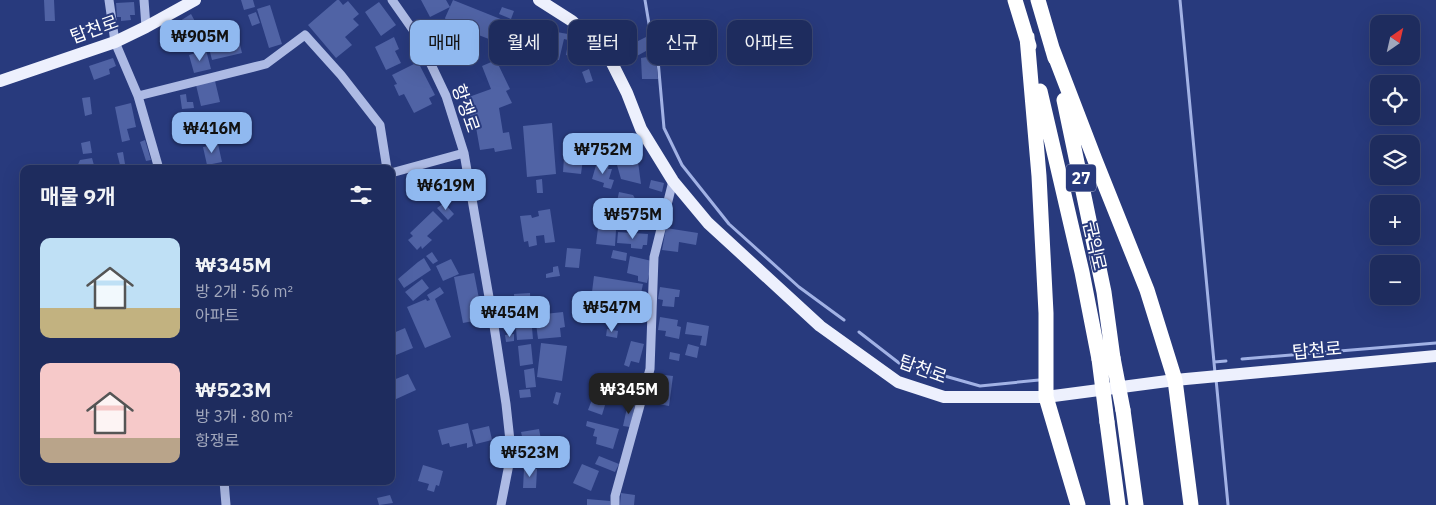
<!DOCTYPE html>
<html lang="ko">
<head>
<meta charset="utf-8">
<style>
	:root { --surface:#1e2c5e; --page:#2b3867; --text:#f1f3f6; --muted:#a1a7bc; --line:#3c4873; --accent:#90b9f0 }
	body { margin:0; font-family:"IBM Plex Sans","Noto Sans KR",sans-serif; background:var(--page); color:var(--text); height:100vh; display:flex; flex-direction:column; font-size:19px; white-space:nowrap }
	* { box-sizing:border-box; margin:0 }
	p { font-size:16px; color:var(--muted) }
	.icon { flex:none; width:28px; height:28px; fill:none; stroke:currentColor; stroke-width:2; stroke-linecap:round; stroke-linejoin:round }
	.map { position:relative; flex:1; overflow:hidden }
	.details { position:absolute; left:20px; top:165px; width:375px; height:320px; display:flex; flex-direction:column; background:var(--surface); border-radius:10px; box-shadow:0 5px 20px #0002,0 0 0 1px var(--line) }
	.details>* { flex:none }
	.top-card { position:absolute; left:410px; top:20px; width:475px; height:45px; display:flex; gap:10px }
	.needle { width:32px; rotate:34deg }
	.tools { position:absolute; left:1370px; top:15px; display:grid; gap:10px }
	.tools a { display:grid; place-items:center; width:50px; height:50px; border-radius:10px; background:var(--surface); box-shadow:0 5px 20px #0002,0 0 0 1px var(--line); font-size:25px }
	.price { position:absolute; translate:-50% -42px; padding:0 11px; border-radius:10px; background:var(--accent); color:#111; font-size:16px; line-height:32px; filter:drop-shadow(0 1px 2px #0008) }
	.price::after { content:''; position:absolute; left:50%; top:30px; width:15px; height:11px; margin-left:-8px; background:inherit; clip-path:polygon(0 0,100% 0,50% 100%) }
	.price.active { background:#222; color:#fff }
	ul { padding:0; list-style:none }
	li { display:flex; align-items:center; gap:15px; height:125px; padding:0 20px }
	li span { display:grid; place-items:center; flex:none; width:140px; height:100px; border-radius:10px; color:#555 }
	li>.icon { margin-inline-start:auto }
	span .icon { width:60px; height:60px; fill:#fffc; stroke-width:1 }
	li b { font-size:21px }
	h2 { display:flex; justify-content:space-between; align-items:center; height:60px; padding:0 20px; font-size:21px }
	.pill { padding:0 18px; border-radius:10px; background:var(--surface); box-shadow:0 5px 20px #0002,0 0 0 1px var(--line); font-size:18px; line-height:45px }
	.pill.active { background:var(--accent); color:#111 }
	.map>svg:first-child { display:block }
</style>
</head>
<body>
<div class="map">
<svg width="1436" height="505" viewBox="0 0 1436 505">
	<rect width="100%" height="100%" fill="#283a7d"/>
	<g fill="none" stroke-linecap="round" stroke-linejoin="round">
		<path stroke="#a2b2e5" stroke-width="3" d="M645 0 649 24 657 49 664 128 682 165 729 224 799 287 844 320
			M1180 0 1215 373
			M859 332 899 363 980 386 1039 380
			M1242 359 1436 343
			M1214 362 1226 361
			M1216 379 1228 505"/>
	</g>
	<path fill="#5063a5" d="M44 0H54L55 21H45Z
		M241 0H253L255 7 244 10Z
		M337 0H339L343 5 348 1 359 14 353 19 359 25 345 37 352 45 336 58 308 25Z
		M421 0H446L450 7 430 17Z
		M453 0 508 22 502 44 447 23 445 18Z
		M134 2 135 15H130L131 20 121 21V17H117L116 3Z
		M379 2 396 25 381 36 365 12Z
		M270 5 282 44 269 48 257 9Z
		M502 7 514 11 511 19 499 14Z
		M256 12 260 23 252 26 248 15Z
		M191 14 197 25 171 39 169 28Z
		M533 27 548 31 541 56 525 52Z
		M551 31 568 34V40L564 39 559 60 544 56Z
		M238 37 242 53 212 60 208 44Z
		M394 37 399 49 395 51 401 63 386 70 375 47Z
		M646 37 651 48 646 51H653L654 57H656L658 79H642L641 58 647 57 646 51 635 57 633 53 628 56 624 48Z
		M568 43 585 46 583 59 566 55Z
		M445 46 457 47 462 59 453 65Z
		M206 50 211 69 194 73 189 55Z
		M113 58 116 66 109 69 110 74 94 80 89 66Z
		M496 60 510 89 506 91 512 103 499 108 503 133 509 132 512 149 495 152 494 148 480 150 474 116 470 117 466 98 491 89 482 66Z
		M418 62 435 95 429 98 432 104 414 113 404 94 399 96 394 85 397 84 392 75Z
		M589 69 593 81 586 83 582 72Z
		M215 81 220 102 201 106 196 85Z
		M186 94 187 102H193L194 108 182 109 180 95Z
		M90 97 92 114 85 116 82 98Z
		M131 103 136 127 127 129 130 140 122 142 115 107Z
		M191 112 192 123 185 124 184 113Z
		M217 116 222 138 205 142 200 120Z
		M552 123 556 174 527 177 523 126Z
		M634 137 637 154 641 184 621 179 615 158 624 156 621 139Z
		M145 140 151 160 146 161 140 142Z
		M90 141 92 153 83 154 81 143Z
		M218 144 222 162 207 165 203 147Z
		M123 152 125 164 120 165 117 153Z
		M564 157 583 159 581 174 563 172Z
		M92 158 95 169H76L80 160Z
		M597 162 609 165 608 169H612L609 179 614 180 611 189 603 187 604 183 592 179Z
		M542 179 543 193H537L536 180Z
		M651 180 664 183 662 192 649 188Z
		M619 192 633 195 637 202 632 228 612 225Z
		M444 203 454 214 448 220 437 208Z
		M550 209 555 242 545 243 544 235 536 236 537 245 529 247 528 241 524 242 520 216 531 215 532 218 539 216 538 211Z
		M433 211 443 221 427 236 432 240 422 249 421 246 417 250 408 240 413 236 410 233Z
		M598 228 616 230 615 246 596 244Z
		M666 228 698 233 696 245 679 242 678 252 662 250Z
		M618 232 648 234 647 245H643L642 249 631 248V244L617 243Z
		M567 248 581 249 579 268 565 267Z
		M613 250 627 253 626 261 611 258Z
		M432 252 438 261 433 264 426 256Z
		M630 256 652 261 647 283 638 281V276L627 273Z
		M424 258 431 270 404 288 398 279 418 262Z
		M451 259 459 274 443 281 436 266Z
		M558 266 560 276 546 278V274L553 272V267Z
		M474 273 483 319 463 323 454 277Z
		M594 276 643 284 640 298 592 292Z
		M422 279 429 288 413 301 405 292Z
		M440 287 444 293 435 299 451 337 425 348 407 307 426 299 427 301 430 300 427 295Z
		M660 287 680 290 679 297H675L674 307 662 306 663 300 658 299Z
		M530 293 531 312 515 314 514 294Z
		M563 312 565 327 560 328 561 337 538 339 535 315Z
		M531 316 533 339 517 340 515 317Z
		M660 317 678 320 677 326 681 327 679 339 665 336 666 331 658 330Z
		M687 322 709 326 706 346 700 345 702 336 685 334Z
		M405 328 413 348 391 357V334Z
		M607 329 618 331 617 338 606 336Z
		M514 334V341L506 342 505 335Z
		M631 341 644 344 639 363 631 361 629 367 624 365Z
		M541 343 567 346 562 381 537 377Z
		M531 344 533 364 520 366 518 346Z
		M688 344 699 347 697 358 685 355Z
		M670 352 680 354 679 361 669 359Z
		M534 368 536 387 526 388 524 370Z
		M408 374 416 390 394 400 391 394V381Z
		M656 374 673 376 669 406 659 404 662 393 655 391Z
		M530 389 531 397 520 398 519 390Z
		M556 392 561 393 558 405 553 403Z
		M593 397 606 402 602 415 588 410Z
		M628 403 635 405 630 427 623 426Z
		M587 421 619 429 613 449 596 444 597 437 593 436 595 429 586 426Z
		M468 423 473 446 467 448V443L450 447 449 443 442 445 438 430Z
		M489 426 492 440 476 444 472 430Z
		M539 429 543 450 526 454 521 432Z
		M599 456 619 464 615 472 595 464Z
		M582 464 599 471 591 491 573 483Z
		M423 465 443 471 439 486 436 485 434 492 427 490 429 484 418 481Z
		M524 469H537L536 488H523Z
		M621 493 635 495 634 505H620Z
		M390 495 393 503 379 505 377 498Z
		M587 499 610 501V505H587Z"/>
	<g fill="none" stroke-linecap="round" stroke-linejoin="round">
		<path stroke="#adbae4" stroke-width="9" d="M109 0 115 42 138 96 159 169
			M144 0 146 27
			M392 0 418 37 446 96 464 153 494 326 506 404 511 450V454L501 505
			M138 96 266 64 305 35 341 75 380 125 387 169
			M391 173 464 153
			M224 481 226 505
			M615 505V496L650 369 654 257 673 181"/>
		<path stroke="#edf0fd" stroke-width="12" d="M539 0 572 21 610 59 627 93 641 129 673 181 708 223 820 326 898 382 944 397H1046L1175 380 1436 356
			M0 81 115 42 146 27 195 0"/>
		<path stroke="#fff" stroke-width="15" d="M1015 0 1029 46
			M1038 0 1055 58
			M1027 37 1039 176 1046 313V397L1078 505
			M1052 48 1095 160 1147 290 1175 380 1191 505
			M1040 91 1082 272 1099 359
			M1064 100 1104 292 1113 358
			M1123 410 1136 505
			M1107 422 1118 505"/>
		<path stroke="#fff" stroke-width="15" d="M1113 358 1123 410
			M1099 359 1107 422"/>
	</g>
	<g text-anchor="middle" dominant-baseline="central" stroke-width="4" stroke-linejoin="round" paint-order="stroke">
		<rect fill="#283a7d" stroke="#bec4d8" stroke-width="1" x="1066" y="164.5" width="30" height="27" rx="4"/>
		<g font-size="16" font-weight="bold" fill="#fff">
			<text x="1081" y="178">27</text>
		</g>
		<g font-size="18" fill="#fff" stroke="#283a7d">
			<text transform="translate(94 29) rotate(-20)">탑천로</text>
			<text transform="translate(466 108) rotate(71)">항쟁로</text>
			<text transform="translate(1095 246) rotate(77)">군익로</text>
			<text transform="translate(1317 350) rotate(-5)">탑천로</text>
			<text transform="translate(923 369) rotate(20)">탑천로</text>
		</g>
	</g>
</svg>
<div class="tools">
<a><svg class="needle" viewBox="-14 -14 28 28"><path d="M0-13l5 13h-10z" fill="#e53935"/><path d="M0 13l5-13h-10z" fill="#a1a7bc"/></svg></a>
<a><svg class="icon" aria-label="locate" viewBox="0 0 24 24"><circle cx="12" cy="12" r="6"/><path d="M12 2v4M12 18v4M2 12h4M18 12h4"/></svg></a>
<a><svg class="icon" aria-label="layers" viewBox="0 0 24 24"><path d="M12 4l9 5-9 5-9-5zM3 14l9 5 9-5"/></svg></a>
<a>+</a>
<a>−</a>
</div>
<b class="price" style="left:200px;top:62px">₩905M</b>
<b class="price" style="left:212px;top:154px">₩416M</b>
<b class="price" style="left:603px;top:175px">₩752M</b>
<b class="price" style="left:446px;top:211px">₩619M</b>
<b class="price" style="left:633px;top:240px">₩575M</b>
<b class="price" style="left:612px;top:333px">₩547M</b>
<b class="price" style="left:510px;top:338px">₩454M</b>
<b class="price active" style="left:629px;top:415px">₩345M</b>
<b class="price" style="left:530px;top:478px">₩523M</b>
<div class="top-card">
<a class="pill active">매매</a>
<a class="pill">월세</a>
<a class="pill">필터</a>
<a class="pill">신규</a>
<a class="pill">아파트</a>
</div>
<section class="details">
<h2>매물 9개<svg class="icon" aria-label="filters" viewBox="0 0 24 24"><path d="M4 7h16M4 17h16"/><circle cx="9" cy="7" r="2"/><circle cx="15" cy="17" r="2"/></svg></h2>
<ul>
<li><span style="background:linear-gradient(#bfe0f5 70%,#c2b280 0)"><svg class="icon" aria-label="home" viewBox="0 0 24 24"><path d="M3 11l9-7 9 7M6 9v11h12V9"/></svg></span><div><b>₩345M</b><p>방 2개 · 56 m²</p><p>아파트</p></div></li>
<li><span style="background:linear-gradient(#f6c9c9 75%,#b9a48a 0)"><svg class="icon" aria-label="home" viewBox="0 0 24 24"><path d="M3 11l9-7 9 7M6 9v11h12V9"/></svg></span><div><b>₩523M</b><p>방 3개 · 80 m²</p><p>항쟁로</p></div></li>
</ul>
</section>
</div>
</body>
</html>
